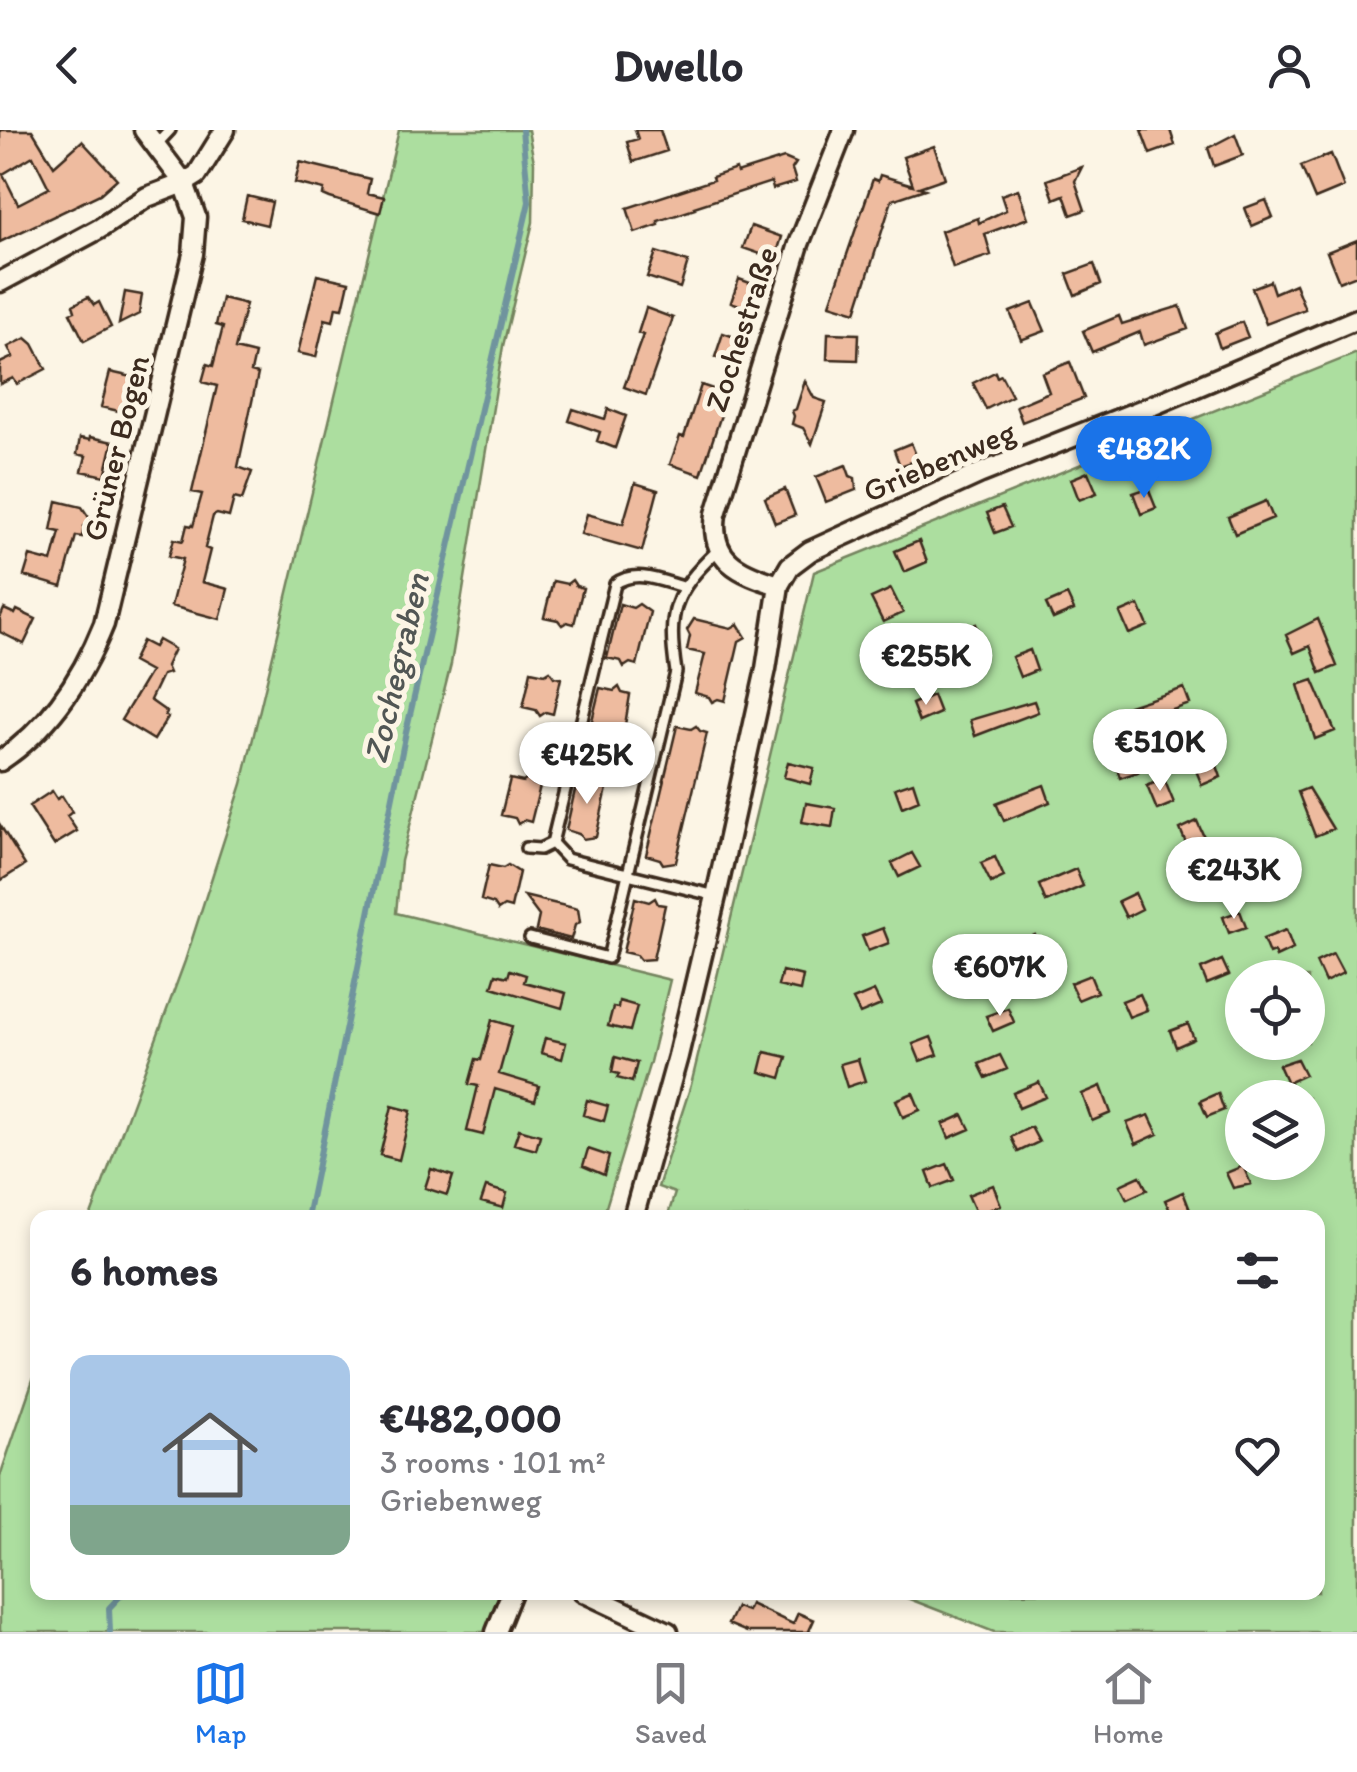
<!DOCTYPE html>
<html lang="en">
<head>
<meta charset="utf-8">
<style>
	:root { --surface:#fff; --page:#f7f7f7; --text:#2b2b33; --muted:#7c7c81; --line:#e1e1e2; --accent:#1a73e8 }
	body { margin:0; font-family:Itim,sans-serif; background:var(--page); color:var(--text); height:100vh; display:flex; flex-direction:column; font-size:38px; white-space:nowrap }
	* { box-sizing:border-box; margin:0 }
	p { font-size:32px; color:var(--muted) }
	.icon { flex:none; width:55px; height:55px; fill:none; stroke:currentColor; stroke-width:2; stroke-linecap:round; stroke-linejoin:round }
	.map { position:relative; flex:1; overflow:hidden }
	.details { position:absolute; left:30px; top:1080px; width:1295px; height:390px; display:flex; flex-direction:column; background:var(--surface); border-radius:20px; box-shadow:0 5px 15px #0003 }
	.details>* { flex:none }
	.tools { position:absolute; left:1225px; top:830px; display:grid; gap:20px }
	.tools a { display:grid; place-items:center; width:100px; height:100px; border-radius:50%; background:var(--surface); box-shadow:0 5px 15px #0003; font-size:50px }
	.price { position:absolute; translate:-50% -85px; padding:0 22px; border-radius:35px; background:#fff; color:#222; font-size:32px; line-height:65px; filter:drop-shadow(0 2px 5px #0008) }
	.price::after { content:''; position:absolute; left:50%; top:60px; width:30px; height:22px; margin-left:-15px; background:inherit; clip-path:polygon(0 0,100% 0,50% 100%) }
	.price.selected { background:var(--accent); color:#fff }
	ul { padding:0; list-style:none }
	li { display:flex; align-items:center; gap:30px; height:250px; padding:0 40px }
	li span { display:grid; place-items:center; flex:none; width:280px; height:200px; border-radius:20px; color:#555 }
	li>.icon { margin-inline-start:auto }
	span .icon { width:120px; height:120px; fill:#fffc; stroke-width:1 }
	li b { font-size:42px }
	h2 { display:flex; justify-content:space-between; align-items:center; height:120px; padding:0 40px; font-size:42px }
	header { display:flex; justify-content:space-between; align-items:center; height:130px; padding:0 40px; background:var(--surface); font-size:45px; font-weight:700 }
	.menu { display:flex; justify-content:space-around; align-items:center; height:140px; border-top:2px solid var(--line); background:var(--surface); font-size:28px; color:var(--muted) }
	.menu a { display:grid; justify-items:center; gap:5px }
	.menu .selected { color:var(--accent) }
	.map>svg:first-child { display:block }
</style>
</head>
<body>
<header><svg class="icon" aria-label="back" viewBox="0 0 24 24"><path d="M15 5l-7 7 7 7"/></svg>Dwello<svg class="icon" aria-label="person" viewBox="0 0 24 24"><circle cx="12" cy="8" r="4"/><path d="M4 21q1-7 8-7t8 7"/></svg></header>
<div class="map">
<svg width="1357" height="1502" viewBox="0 0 1357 1502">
	<rect width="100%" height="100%" fill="#fcf5e5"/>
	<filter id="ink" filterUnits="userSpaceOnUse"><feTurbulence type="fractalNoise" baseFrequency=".01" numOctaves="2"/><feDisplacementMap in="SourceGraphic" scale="20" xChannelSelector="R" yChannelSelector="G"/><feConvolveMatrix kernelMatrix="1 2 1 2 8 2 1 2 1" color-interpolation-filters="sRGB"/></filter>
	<g filter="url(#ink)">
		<path fill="#acde9f" stroke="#74845e" stroke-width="2.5" fill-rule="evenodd" d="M399 0H528L534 32 533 92 503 216 451 534 401 731 396 783 670 850 650 932 603 1087 90 1088 185 831 242 654Z
			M1357 223V1502H994L894 1463 1318 1462V1088H667L675 1063 658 1057 691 955 814 442ZM1242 848H1308V912H1242ZM1242 968H1308V1032H1242Z
			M37 1238 38 1462 501 1463 486 1502H0V1346Z"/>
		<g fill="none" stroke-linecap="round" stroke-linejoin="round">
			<path stroke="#6f949e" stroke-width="6" d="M307 1088 406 602 529 72 522 0
				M110 1502 109 1478 124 1462"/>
		</g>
		<path fill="#eebb9f" stroke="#3b2a1e" stroke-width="2.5" fill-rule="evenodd" d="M0 0H32L54 36 82 11 117 49 100 64 0 112ZM33 26 49 58 18 74 3 44Z
			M635 0H660L667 21 633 32 627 12 638 9Z
			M1141 0H1170L1175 15 1150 24Z
			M1235 4 1243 25 1214 36 1208 18Z
			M934 16 945 48 919 57 925 59 892 70 856 182 830 174 873 49 878 51 880 45 913 55 903 27Z
			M1331 24 1344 57 1315 69 1301 36Z
			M784 28 796 33 792 39 796 52 773 59 771 52 694 77 695 79 658 91 659 95 635 103 627 78 713 50 712 47 736 39 737 43Z
			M300 32 370 49 367 63 384 67 380 83 330 68 323 65 324 60 295 53Z
			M1082 37 1075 51 1085 80 1071 85 1064 65 1054 69 1047 50Z
			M1018 59 1028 88 985 104 991 125 953 138 941 101 978 88 979 93 1006 80 1001 65Z
			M247 66 272 72 267 95 242 89Z
			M1266 70 1273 87 1252 96 1245 78Z
			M751 96 782 107 775 129 743 118Z
			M1357 110V145L1339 152 1327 122Z
			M656 122 688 132 680 158 647 147Z
			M1094 134 1101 154 1075 165 1067 144Z
			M317 145 349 152 343 178 336 177 333 191 325 189 316 227 298 223Z
			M739 149 764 158 756 181 731 172Z
			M1270 151 1274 163 1295 154 1305 179 1266 194 1252 158Z
			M125 162 142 165 139 184 119 194Z
			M88 167 94 175 99 172 111 197 84 211 70 183 75 181 73 175Z
			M222 168 246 174 235 219 255 224 251 242 258 244 238 337 252 342 242 370 234 368 229 387 217 384 213 386 205 418 210 420 202 452 228 459 220 489 171 476 183 429 169 426 174 409 183 411 187 395 193 396 202 364 192 362 217 256 202 252 207 234 213 236 223 197 216 195Z
			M1033 173 1045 201 1021 210 1010 182Z
			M1180 176 1188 199 1144 215 1140 202 1092 222 1083 201 1119 186 1122 194Z
			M646 178 673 188 646 265 624 257 643 205 638 203Z
			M1242 192 1248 207 1220 218 1215 203Z
			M723 203 746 211 738 235 715 227Z
			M828 203 859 204 858 230 827 229Z
			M26 208 33 214 46 239 17 254 13 248 0 254V233L13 227 8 217Z
			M1070 232 1084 268 1022 292 1016 276 1049 262 1042 243Z
			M110 242 132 247 123 282 101 277Z
			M995 242 997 247 1001 245 1012 266 986 279 973 253Z
			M805 251 814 268 826 272 812 314 803 298 792 294 794 286 792 281 796 279Z
			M701 255 728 264 701 345 670 334 680 306 684 307Z
			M573 279 605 289 608 279 626 286 615 318 597 311 600 302 569 291Z
			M90 307 113 312 105 346 82 341 86 326 77 324 80 308 90 310Z
			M1175 307 1184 327 1170 334 1160 311Z
			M911 313 918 330 900 336 894 320Z
			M846 335 850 346 855 348 856 360 826 372 816 347Z
			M1088 342 1097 363 1079 370 1071 349Z
			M635 353 658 360 642 421 581 404 587 384 623 394Z
			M1148 358 1156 378 1141 384 1133 363Z
			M785 359 795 385 775 393 765 368Z
			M57 371 82 377 92 392 84 396 82 407 76 406 62 457 24 446 30 426 52 432 60 402 51 400Z
			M1266 371 1273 388 1235 404 1228 387Z
			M1002 377 1011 397 995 403 987 383Z
			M919 411 927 432 904 442 895 421Z
			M572 450 576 456 583 458 574 494 567 492 562 495 558 490 544 487 553 451 567 454Z
			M891 459 903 483 883 492 871 468Z
			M1067 465 1074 480 1053 489 1046 474Z
			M620 474 633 478 639 474 650 482 637 535 630 533 624 537 621 531 607 528Z
			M1139 475 1148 496 1129 504 1120 483Z
			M4 479 15 484 17 480 36 489 24 514 0 502V488Z
			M694 489 731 498 738 494 746 507 739 511 725 571 718 569 712 572 709 567 695 563 705 524 687 520 690 506 687 500Z
			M1318 489 1337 536 1320 543 1310 516 1294 523 1286 505Z
			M976 494 983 510 941 529 933 514Z
			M158 510 174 519 166 536 169 543 162 545 150 570 167 582 165 585 168 587 154 610 121 590 150 542 132 532 142 511 154 517Z
			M1030 520 1037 540 1020 547 1012 527Z
			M531 541 545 544 550 541 554 547 561 548 553 584 546 582 540 586 536 580 523 577Z
			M1313 550 1335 601 1315 609 1298 555Z
			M619 557 622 563 630 565 625 595 617 618 610 616 605 620 601 614 587 611 600 558 614 561Z
			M1184 558 1190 574 1135 593 1129 576Z
			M933 565 940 583 919 592 912 574Z
			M1034 571 1038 582 975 606 970 590Z
			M677 596 691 599 696 596 700 601 707 603 676 732 663 734 660 729 646 725Z
			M1133 626 1138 642 1120 648 1115 631Z
			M1215 630 1221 647 1202 655 1195 638Z
			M788 632 814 638 810 654 784 647Z
			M578 647 592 650 597 647 608 654 596 707 583 709 579 704 566 700Z
			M529 648 533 654 540 656 531 692 524 690 518 694 515 688 501 685 510 649 523 652Z
			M1164 649 1174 673 1157 680 1147 656Z
			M913 652 919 670 902 677 895 658Z
			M1044 655 1050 672 1004 691 996 673Z
			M1308 658 1333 699 1315 706 1298 662Z
			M52 661 57 669 62 666 72 682 67 686 77 701 54 715 29 676Z
			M806 673 835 678 832 697 802 692Z
			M1197 691 1222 748 1205 756 1180 699Z
			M0 695 25 735 0 751Z
			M912 723 920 737 899 747 892 733Z
			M995 727 1004 747 991 753 981 733Z
			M489 735 503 738 508 735 519 742 511 778 504 776 498 780 494 774 481 770Z
			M1076 739 1083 756 1046 772 1039 755Z
			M1135 763 1142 779 1126 787 1118 771Z
			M524 766 578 779 580 792 575 795 571 809 536 800 539 786Z
			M635 768 649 772 655 768 658 774 665 775 653 829 640 830 636 825 623 822Z
			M1240 781 1246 797 1229 803 1223 787Z
			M883 798 889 813 868 821 862 806Z
			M1286 800 1293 819 1276 827 1274 822 1269 824 1263 809Z
			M1035 805 1042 823 1024 831 1016 813Z
			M1333 824 1343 843 1325 852 1316 832Z
			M1222 830 1229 845 1207 854 1201 839Z
			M510 840 526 845 524 852 566 863 562 878 492 857 496 844 508 847Z
			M782 841 803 846 800 861 778 856Z
			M1090 845 1097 862 1078 870 1070 853Z
			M874 861 881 875 860 884 853 870Z
			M1140 864 1147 880 1129 887 1122 871Z
			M619 871 637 876 630 901 608 896 613 877 618 878Z
			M1008 878 1014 892 993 901 986 886Z
			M492 890 512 896 499 944 539 956 535 971 495 959 483 1005 467 1001 478 956 469 954 476 929 481 930Z
			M1188 894 1194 909 1176 917 1170 901Z
			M931 907 938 925 920 931 913 914Z
			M545 908 566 913 562 929 541 923Z
			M765 922 787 927 781 948 760 942Z
			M1000 925 1007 939 986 948 979 934Z
			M615 927 637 933 632 952 617 948 619 944 612 942Z
			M858 929 865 951 847 957 840 934Z
			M1297 929 1305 945 1287 953 1279 935Z
			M1039 952 1046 967 1019 978 1013 963Z
			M1101 956 1111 983 1092 991 1082 964Z
			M913 963 920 980 903 987 896 970Z
			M1218 963 1224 980 1207 987 1200 971Z
			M587 970 608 976 604 991 583 985Z
			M392 976 411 981 399 1030 380 1025Z
			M963 985 970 999 949 1008 943 994Z
			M1149 985 1158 1004 1136 1014 1127 993Z
			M1031 997 1039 1012 1018 1022 1011 1007Z
			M519 999 540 1005 536 1020 514 1014Z
			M588 1019 609 1026 604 1045 583 1036Z
			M947 1034 954 1050 933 1058 927 1042Z
			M1243 1036 1251 1054 1233 1058 1226 1043Z
			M431 1039 453 1046 447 1065 425 1058Z
			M1140 1046 1147 1060 1127 1069 1120 1055Z
			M993 1055 1001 1075 977 1085 968 1065Z
			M486 1057 507 1063 503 1078 481 1072Z
			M1183 1062 1190 1080 1173 1087 1165 1070Z
			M750 1474 793 1494 798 1483 814 1490 809 1501 811 1502H747L728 1494 736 1477 747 1481Z"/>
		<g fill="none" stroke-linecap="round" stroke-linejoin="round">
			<g stroke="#3b2a1e" stroke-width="16">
				<path id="service" d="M157 14 170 0
					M552 713 615 454C635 439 659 450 683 457
					M526 718 540 719 552 713 567 729 716 766
					M530 808 608 828 676 542C667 482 673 463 717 421"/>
			</g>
			<g stroke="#3b2a1e" stroke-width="25">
				<path id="minor" d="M0 152 99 99 147 67 184 53 144 0
					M779 455C739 443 709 430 716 384L799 114 844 0
					M0 631C50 598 82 549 104 494L193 124 196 87 184 53 197 45 225 0
					M633 1088 678 926 716 766 766 539 779 455 790 436 810 421 981 343 1149 277 1357 189
					M583 1462 668 1502
					M496 1502 512 1462"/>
			</g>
			<use href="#service" stroke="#fcf5e5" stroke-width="9"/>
			<use href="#minor" stroke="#fcf5e5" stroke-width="18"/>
		</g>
	</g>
	<g text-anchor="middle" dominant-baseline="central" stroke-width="10" stroke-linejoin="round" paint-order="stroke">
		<g font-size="32" fill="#3b2a1e" stroke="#fcf5e5">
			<text transform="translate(741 199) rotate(-72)">Zochestraße</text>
			<text transform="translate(116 318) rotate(-76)">Grüner Bogen</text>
			<text transform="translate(939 331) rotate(-23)">Griebenweg</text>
		</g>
		<g font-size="35" font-style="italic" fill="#515654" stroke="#fcf5e5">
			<text transform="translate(396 538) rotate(-77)">Zochegraben</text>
		</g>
	</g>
</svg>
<div class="tools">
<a><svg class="icon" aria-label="locate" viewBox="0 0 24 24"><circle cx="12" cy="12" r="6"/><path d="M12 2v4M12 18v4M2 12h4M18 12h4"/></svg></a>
<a><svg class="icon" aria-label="layers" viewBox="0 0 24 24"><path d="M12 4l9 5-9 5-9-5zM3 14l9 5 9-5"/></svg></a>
</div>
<b class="price selected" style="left:1144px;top:371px">€482K</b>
<b class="price" style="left:926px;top:578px">€255K</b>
<b class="price" style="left:1160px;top:664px">€510K</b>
<b class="price" style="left:587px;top:677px">€425K</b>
<b class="price" style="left:1234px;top:792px">€243K</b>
<b class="price" style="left:1000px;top:889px">€607K</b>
<section class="details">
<h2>6 homes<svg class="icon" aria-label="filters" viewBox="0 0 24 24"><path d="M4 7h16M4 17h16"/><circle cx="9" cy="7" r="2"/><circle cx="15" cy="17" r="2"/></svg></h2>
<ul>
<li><span style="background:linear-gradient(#a9c7e8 75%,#7fa58c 0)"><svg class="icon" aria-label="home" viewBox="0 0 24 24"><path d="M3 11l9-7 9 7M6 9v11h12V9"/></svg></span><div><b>€482,000</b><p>3 rooms · 101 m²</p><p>Griebenweg</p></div><svg class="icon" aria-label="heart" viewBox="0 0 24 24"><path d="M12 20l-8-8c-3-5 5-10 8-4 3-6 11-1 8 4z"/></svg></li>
</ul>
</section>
</div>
<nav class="menu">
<a class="selected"><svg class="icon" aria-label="map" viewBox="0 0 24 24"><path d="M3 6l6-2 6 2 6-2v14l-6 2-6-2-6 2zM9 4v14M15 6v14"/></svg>Map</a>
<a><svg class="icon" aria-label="saved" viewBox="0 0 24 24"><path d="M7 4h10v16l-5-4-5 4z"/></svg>Saved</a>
<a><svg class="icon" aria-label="home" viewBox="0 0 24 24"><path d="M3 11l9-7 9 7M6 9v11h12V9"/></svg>Home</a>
</nav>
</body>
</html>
